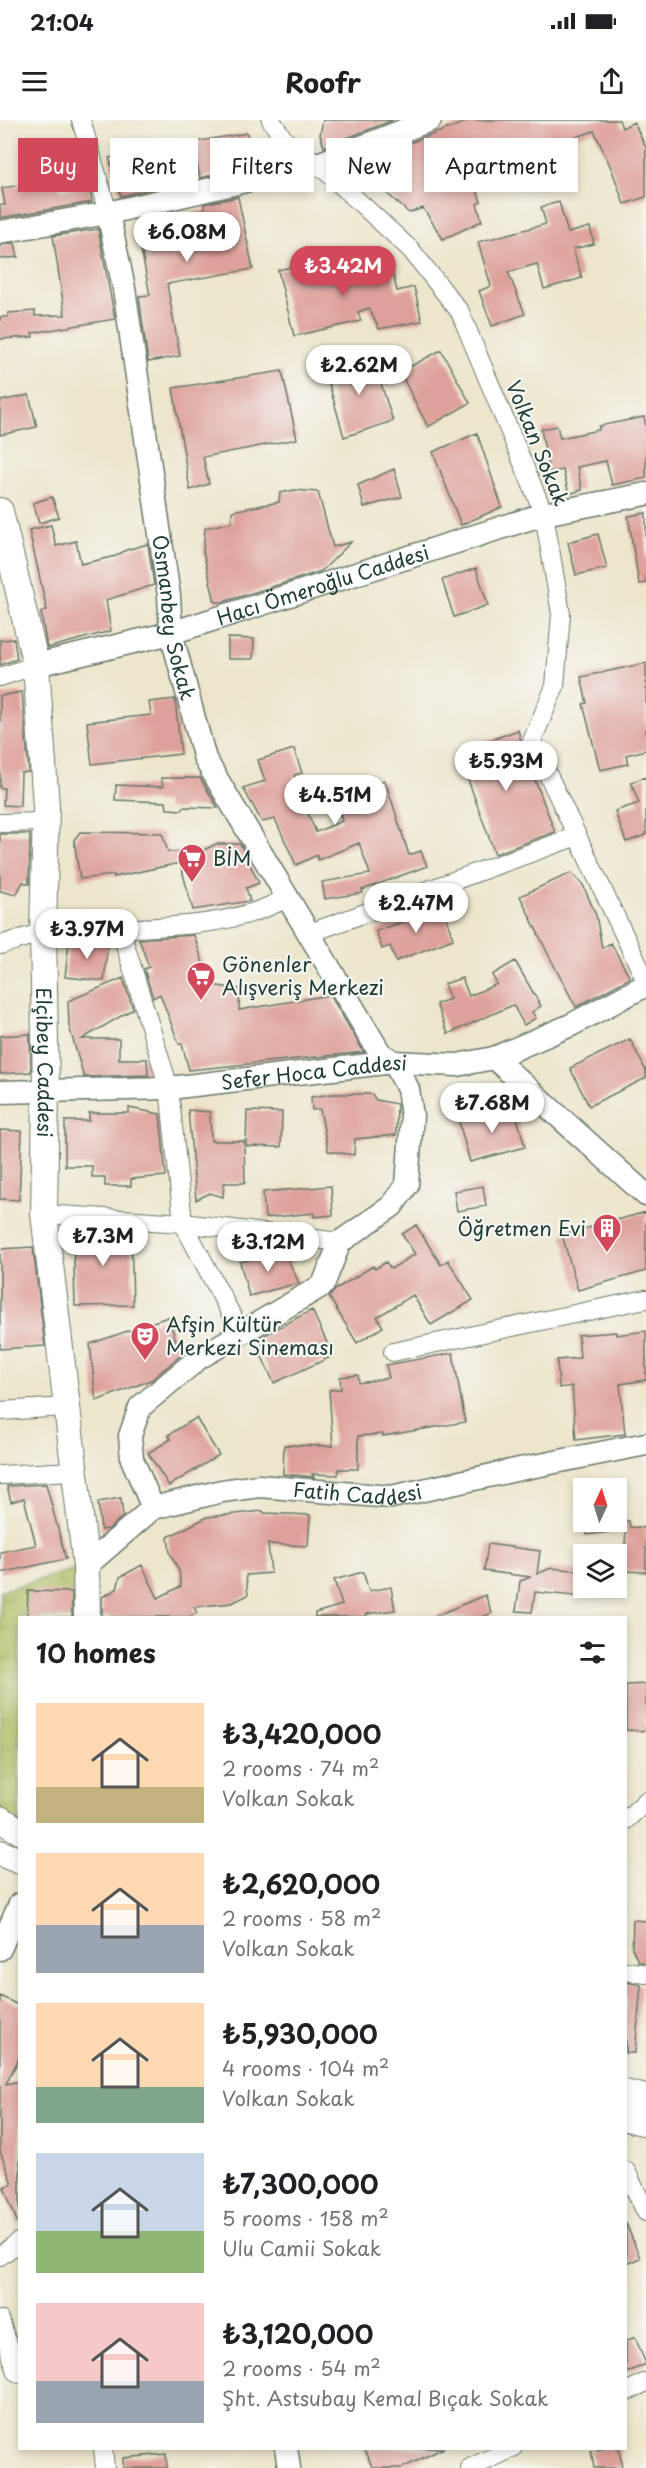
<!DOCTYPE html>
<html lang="en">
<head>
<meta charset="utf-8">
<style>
	:root { --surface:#fff; --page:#f2f2f2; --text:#202124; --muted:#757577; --accent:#d1495b }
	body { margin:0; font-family:"Playpen Sans",sans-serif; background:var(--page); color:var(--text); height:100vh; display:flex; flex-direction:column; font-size:22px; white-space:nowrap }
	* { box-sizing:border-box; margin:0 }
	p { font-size:20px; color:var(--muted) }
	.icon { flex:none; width:33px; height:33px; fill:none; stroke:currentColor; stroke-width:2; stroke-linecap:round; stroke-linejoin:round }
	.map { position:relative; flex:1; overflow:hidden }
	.sheet { position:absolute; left:18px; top:1496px; width:609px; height:834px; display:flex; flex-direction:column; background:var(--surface); border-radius:0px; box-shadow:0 3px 9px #0003 }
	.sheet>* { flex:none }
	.top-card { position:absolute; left:18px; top:18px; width:610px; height:54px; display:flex; gap:12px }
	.needle { width:39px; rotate:4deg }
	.tools { position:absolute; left:573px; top:1358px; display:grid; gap:12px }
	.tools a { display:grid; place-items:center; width:54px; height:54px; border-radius:0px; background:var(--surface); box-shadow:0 3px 9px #0003; font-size:30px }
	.price { position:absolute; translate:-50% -51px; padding:0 14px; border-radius:21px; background:#fff; color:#222; font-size:20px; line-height:39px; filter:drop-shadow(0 2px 3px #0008) }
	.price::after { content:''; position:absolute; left:50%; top:36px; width:18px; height:14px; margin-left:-9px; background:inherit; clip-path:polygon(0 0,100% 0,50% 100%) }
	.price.selected { background:var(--accent); color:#fff }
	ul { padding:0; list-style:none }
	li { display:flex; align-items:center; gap:18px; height:150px; padding:0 18px }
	li span { display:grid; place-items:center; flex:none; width:168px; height:120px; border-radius:0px; color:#555 }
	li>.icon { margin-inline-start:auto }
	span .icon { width:72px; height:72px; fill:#fffc; stroke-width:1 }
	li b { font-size:26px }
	h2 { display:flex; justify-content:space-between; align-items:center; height:72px; padding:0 18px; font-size:26px }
	.pill { padding:0 21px; border-radius:0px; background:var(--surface); box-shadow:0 3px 9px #0003; font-size:21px; line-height:54px }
	.pill.selected { background:var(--accent); color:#fff }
	.status { display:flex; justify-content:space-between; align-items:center; height:42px; padding:0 30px; background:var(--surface); direction:ltr }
	.status svg { height:16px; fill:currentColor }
	header { display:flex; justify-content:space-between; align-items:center; height:78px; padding:0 18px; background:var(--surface); font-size:27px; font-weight:700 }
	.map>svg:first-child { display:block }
</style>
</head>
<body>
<div class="status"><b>21:04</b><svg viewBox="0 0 49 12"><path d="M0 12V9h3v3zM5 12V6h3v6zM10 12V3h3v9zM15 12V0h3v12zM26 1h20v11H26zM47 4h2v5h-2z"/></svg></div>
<header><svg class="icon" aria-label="menu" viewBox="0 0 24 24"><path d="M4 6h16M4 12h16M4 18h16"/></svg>Roofr<svg class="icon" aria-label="share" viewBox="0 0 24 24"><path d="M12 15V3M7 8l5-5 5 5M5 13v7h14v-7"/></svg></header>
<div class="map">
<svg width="646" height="2348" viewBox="0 0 646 2348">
	<defs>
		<pattern id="grass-tufts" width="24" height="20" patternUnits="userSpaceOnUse" patternTransform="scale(1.5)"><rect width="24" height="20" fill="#acbc5e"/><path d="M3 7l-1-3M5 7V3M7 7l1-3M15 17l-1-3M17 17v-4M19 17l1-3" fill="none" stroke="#8b9a4e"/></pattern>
	</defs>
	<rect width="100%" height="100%" fill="#f6f6f2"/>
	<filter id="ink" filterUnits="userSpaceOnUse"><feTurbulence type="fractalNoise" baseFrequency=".0167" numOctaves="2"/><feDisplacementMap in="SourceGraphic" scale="12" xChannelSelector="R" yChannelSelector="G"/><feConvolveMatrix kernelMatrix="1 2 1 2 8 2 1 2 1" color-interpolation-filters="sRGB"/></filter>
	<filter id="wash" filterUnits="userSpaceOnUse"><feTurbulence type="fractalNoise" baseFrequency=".008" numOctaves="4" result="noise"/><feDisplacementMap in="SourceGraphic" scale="24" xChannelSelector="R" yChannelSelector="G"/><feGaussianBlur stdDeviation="1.35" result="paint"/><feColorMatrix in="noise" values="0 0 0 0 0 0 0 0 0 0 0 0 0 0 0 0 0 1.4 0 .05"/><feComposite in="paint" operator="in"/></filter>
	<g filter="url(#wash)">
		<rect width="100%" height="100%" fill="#ede6cc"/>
		<path fill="url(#grass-tufts)" stroke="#667c49" stroke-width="1.5" d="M86 1446 87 1497H20L19 1711 0 1699V1471Z"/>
		<g id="blocks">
			<path fill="#dea09a" d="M323 0H393L324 27 320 15Z
				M471 0H619L622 8 634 2 646 28V77L624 84 612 50 594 11 562 22 560 18 504 42 508 51 475 66 481 82 477 84 482 101 443 119 423 88 409 93 354 44Z
				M247 13 253 45 200 58 193 22Z
				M160 24 171 64 121 76 109 38Z
				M59 59 61 70 89 67 92 82 0 98V85H5L2 68Z
				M238 77 253 149 167 164 180 236 148 242 139 176 150 175 136 103 205 90 204 84Z
				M559 82 568 113 590 107 594 124 573 129 582 158 544 169 537 144 508 152 525 194 492 206 479 171 491 166 478 122 546 104 541 87Z
				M98 109 115 199 32 213 33 217 0 219V197H8V193L35 191V196L65 195 53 116Z
				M15 123 18 137 0 139V125Z
				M346 134 352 159 392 150 397 171 414 167 422 201 379 209 369 188 358 192 361 201 294 216 278 150Z
				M441 230 470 283 428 307 400 252Z
				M372 236 393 301 344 317 325 250Z
				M282 251 297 319 203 337 209 364 190 370 173 268Z
				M29 275 37 307 0 315V281Z
				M644 297 646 307V358L612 365 606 341 577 347 582 370 569 374 563 350 549 352 541 309 557 306 560 318 599 310V306Z
				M477 313 502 387 461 405 433 332Z
				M394 349 402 377 364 387 358 365Z
				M294 370 318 372 333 427 351 422 325 448 319 452 223 482H215L203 432 205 408 232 402V391L279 382 280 373Z
				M52 377 59 397 39 403 33 383Z
				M646 393V463L639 464 628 396Z
				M51 405 56 426 76 421 81 444 116 436 126 430 148 424 154 465 106 480 111 511 47 528 41 492 47 490 29 410Z
				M598 414 607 448 576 455 568 422Z
				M476 448 488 485 454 497 442 460Z
				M228 518 254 519 253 539H228Z
				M14 519 17 539 0 545V520Z
				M646 543V630L626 635 628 644 600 650 583 584 587 583 581 557Z
				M22 572 29 652 21 653 20 686 3 685 4 668H0V576Z
				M175 579 181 634 92 644 87 602 151 595 149 582Z
				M518 610 522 626 555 712 495 734 458 632Z
				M294 629 302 653 294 655 303 693 307 691 316 712 342 701 335 676 385 660 409 735 421 731 427 746 362 770 363 773 325 779 322 762 370 754 359 723 318 740 317 735 296 745 275 699 262 702 243 668 265 661 258 640Z
				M646 657V715L626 722 615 691 639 683 631 662Z
				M161 658H200L218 688 183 687 182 690 167 689 166 682 115 680 116 665 163 667Z
				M80 712 162 713 168 732 204 730 216 724H240L259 763 246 768 250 781 193 790 180 743 114 757V755L80 759 74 720Z
				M0 714H30L29 764 23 762 16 775 0 771Z
				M571 753 583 765 596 795 602 828 611 823 630 858 576 887 548 834 520 776Z
				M443 788 453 819 396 841 390 826 382 829 376 811Z
				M194 815 210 865 240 869 239 890 330 875 364 932 189 950 182 924H179L160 874 153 878 144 849 149 847 139 819Z
				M108 821 104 861 65 857 69 822Z
				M515 841 541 886 532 892 536 898 524 905 513 885 448 914 436 884 450 879 444 864 462 858 469 876 497 864 492 855Z
				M123 858 133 889 82 919H119V939H147L148 955 84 957 69 906 68 881Z
				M30 914 31 952 0 954V916Z
				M630 919 646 951V958L589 986 570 948Z
				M332 974H372L376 980 397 984 396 1015 355 1019 354 1035 328 1031 320 989 312 990 311 977Z
				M514 986 525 1027 470 1042 459 1002Z
				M129 988 160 994 166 1056 131 1059V1066H105V1057H92V1046H65V1001H89V993H129Z
				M188 990 210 992 211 1021H244L245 1063H224L223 1077 210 1073 196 1080Z
				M247 991 282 992 281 1027 246 1026Z
				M0 1010 22 1011 19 1080 0 1079Z
				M331 1066 333 1095 314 1097V1093L265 1098 263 1072Z
				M483 1066 486 1086 457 1091 454 1071Z
				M646 1092V1151L578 1170 562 1115Z
				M416 1105 441 1145 448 1140 473 1180 431 1205 413 1175 377 1197 383 1207 357 1223 329 1177 336 1169 373 1146 375 1149 386 1142 391 1149 415 1134 402 1114Z
				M73 1107 131 1111 133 1185 75 1186Z
				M33 1127 45 1226 0 1229V1129Z
				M284 1131 299 1163 249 1176 240 1142Z
				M312 1190 333 1236 274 1263 258 1228 263 1226 259 1218Z
				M168 1197 181 1235 151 1260 96 1281 90 1224Z
				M646 1211V1260L620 1264 625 1314 576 1320 572 1266 559 1268 557 1240 580 1238 578 1215 616 1212V1215Z
				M453 1233 465 1302 383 1316V1314L358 1316V1349H339L338 1355 312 1354 314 1357 283 1354 284 1325 333 1326 329 1270 341 1269 340 1257 358 1255 359 1263 389 1258 386 1245Z
				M196 1298 219 1335 169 1366 148 1333 171 1319 168 1315Z
				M46 1364 66 1439 0 1453V1432L36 1425 24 1378 11 1382 7 1366Z
				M121 1378 123 1396 109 1409 101 1410 98 1382Z
				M263 1391 264 1393 310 1395 308 1426 268 1424 271 1453 246 1455 248 1475 232 1483 194 1487 197 1493 189 1497H102V1477L117 1469 120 1457 142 1445 158 1478 181 1466 179 1451 170 1433 168 1417 207 1397Z
				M585 1401H629L630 1407 646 1408V1452L623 1451 626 1410 587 1415Z
				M488 1424 540 1431 537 1454 551 1448 584 1451V1477L535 1472 532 1492 516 1491 520 1461 531 1457 484 1451Z
				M363 1452 369 1471 391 1467 395 1490 366 1494 367 1497H315V1493L342 1485 334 1460Z
				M28 1471 72 1472V1497H27Z
				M485 1475 492 1493 482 1497H433Z
				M646 1564V1611L626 1610V1565Z
				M633 1800 646 1801V1843L638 1841 632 1828Z
				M626 1862 641 1865 635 1933H626Z
				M0 1876 20 1886V1936L6 1964 20 1961V2104H18L4 2067 12 2064 0 2031Z
				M626 2103 640 2138 626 2144Z
				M635 2217 646 2244 626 2253V2221Z
				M363 2328H444L402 2348H373Z
				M607 2328H619L622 2348H594L591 2331Z
				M166 2334 167 2348H123V2338Z"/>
		</g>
	</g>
	<g filter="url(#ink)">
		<use href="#blocks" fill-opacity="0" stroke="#677869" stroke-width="1.5"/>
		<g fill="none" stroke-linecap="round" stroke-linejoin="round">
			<g stroke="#677869" stroke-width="20">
				<path id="minor" d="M81 0 108 93
					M271 0 285 21 318 44 411 130 460 192 544 394 561 494 555 566 532 621 646 861
					M0 557 36 545
					M0 703 44 702
					M120 808 169 968 183 1103 241 1213
					M310 813 577 716
					M0 825C15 821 30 815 45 813 120 804 220 816 286 778
					M44 1094 183 1103 340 1122
					M393 1232 646 1179
					M0 1291 66 1287
					M0 1355 73 1351
					M626 1700 646 1681
					M626 1851 646 1854
					M626 2051 646 2092
					M0 2136 20 2121
					M0 2200 17 2252 20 2254
					M626 2272 646 2262
					M103 2328 105 2348
					M470 2348 513 2328"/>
			</g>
			<g stroke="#677869" stroke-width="25">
				<g id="tertiary">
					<path id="s1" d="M108 93 124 168 169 476 171 513 205 639 380 933 394 942 408 969 412 996 407 1065 392 1086 340 1122 323 1165 199 1238 140 1287 130 1316 132 1339 153 1388"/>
					<path d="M0 112 108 93 318 44 430 0"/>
					<path id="s2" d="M36 545 171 513 544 394 646 374"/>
					<path d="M494 938 646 1075"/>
					<path id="s3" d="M0 972 169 968 394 942 457 945 494 938 571 905 646 865"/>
					<path id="s4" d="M86 1446 153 1388 222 1371 259 1366 391 1377 520 1349 646 1324"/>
					<path d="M0 1829 20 1784"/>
					<path d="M286 2328 289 2348"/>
				</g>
			</g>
			<g stroke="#677869" stroke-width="28">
				<g id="secondary">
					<path id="s5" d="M0 391 36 545 46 686 43 814 46 971 44 1094 86 1446 87 1497"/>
					<path d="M0 1699 20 1711"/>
					<path d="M0 1733 20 1741"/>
					<path d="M626 1973 646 1978"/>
					<path d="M626 1998 646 2003"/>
				</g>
			</g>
			<use href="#minor" stroke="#fff" stroke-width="18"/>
			<use href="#tertiary" stroke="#fff" stroke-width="22"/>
			<use href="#secondary" stroke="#fff" stroke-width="26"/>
		</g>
	</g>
	<defs>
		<g id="supermarket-pin" transform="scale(1.5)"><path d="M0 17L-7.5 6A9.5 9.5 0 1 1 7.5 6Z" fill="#d1495b" stroke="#f6f6f2"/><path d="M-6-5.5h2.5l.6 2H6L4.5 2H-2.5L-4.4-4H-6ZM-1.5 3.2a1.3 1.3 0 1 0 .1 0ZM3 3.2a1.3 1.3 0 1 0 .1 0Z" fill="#fff"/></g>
		<g id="building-pin" transform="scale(1.5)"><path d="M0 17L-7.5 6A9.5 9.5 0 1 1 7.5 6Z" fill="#d1495b" stroke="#f6f6f2"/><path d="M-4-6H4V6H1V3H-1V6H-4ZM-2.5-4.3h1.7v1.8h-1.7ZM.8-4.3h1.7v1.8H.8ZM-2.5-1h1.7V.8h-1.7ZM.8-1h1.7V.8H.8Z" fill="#fff"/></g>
		<g id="theatre-pin" transform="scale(1.5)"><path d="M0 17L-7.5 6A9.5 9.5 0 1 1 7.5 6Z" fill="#d1495b" stroke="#f6f6f2"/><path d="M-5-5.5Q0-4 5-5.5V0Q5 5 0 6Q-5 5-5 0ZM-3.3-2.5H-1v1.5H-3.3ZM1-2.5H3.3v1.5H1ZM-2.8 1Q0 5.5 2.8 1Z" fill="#fff"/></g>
	</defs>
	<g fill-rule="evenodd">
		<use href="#supermarket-pin" x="192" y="738"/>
		<use href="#supermarket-pin" x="201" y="856"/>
		<use href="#building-pin" x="607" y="1108"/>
		<use href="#theatre-pin" x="145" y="1216"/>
	</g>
	<g text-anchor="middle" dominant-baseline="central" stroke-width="4.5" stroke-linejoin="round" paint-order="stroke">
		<g font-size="20" fill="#1f3d34" stroke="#f6f6f2">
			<text transform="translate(538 323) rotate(68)">Volkan Sokak</text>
			<text stroke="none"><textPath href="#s2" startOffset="298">Hacı Ömeroğlu Caddesi</textPath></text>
			<text stroke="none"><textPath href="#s1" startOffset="410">Osmanbey Sokak</textPath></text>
			<text stroke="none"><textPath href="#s5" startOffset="556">Elçibey Caddesi</textPath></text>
			<text stroke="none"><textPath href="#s3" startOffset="315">Sefer Hoca Caddesi</textPath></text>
			<text stroke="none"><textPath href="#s4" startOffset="296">Fatih Caddesi</textPath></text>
		</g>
		<g font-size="20" fill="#1f3d34" stroke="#f6f6f2" text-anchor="start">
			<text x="213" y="738">BİM</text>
			<text x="222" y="844">Gönenler<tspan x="222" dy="23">Alışveriş Merkezi</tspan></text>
			<text x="586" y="1108" text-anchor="end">Öğretmen Evi</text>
			<text x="166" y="1204">Afşin Kültür<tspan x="166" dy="23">Merkezi Sineması</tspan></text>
		</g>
	</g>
</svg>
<div class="tools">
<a><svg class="needle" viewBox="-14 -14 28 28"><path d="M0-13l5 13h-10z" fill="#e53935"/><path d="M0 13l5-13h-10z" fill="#757577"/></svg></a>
<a><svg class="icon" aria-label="layers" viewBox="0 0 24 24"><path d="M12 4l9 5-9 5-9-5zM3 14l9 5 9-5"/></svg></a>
</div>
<b class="price" style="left:187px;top:143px">₺6.08M</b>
<b class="price selected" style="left:343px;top:177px">₺3.42M</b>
<b class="price" style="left:359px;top:276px">₺2.62M</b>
<b class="price" style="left:506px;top:672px">₺5.93M</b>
<b class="price" style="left:335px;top:706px">₺4.51M</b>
<b class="price" style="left:416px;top:814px">₺2.47M</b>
<b class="price" style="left:87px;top:840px">₺3.97M</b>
<b class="price" style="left:492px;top:1014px">₺7.68M</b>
<b class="price" style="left:103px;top:1147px">₺7.3M</b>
<b class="price" style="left:268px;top:1153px">₺3.12M</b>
<div class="top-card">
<a class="pill selected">Buy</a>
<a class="pill">Rent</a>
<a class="pill">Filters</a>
<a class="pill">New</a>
<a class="pill">Apartment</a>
</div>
<section class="sheet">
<h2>10 homes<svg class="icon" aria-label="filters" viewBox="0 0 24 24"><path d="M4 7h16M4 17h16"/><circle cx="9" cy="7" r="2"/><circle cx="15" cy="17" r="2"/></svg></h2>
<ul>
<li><span style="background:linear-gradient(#ffd9b3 70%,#c2b280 0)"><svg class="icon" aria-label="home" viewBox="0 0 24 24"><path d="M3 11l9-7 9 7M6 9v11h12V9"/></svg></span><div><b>₺3,420,000</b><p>2 rooms · 74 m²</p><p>Volkan Sokak</p></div></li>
<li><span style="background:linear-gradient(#ffd9b3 60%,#9aa5b1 0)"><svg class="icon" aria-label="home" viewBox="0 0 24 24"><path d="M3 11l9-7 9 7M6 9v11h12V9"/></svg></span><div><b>₺2,620,000</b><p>2 rooms · 58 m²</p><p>Volkan Sokak</p></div></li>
<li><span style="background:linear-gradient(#ffd9b3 70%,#7fa58c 0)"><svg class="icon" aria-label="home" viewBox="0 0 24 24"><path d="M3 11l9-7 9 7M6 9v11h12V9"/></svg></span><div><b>₺5,930,000</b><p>4 rooms · 104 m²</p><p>Volkan Sokak</p></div></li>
<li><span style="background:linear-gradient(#c9d6e8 65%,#8fb573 0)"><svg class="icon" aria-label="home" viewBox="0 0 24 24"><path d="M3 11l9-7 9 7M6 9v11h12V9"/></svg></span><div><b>₺7,300,000</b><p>5 rooms · 158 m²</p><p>Ulu Camii Sokak</p></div></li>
<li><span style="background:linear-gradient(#f6c9c9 65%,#9aa5b1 0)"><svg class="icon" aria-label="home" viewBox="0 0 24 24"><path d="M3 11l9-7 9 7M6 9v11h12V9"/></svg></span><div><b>₺3,120,000</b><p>2 rooms · 54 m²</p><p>Şht. Astsubay Kemal Bıçak Sokak</p></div></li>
</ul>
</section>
</div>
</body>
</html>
